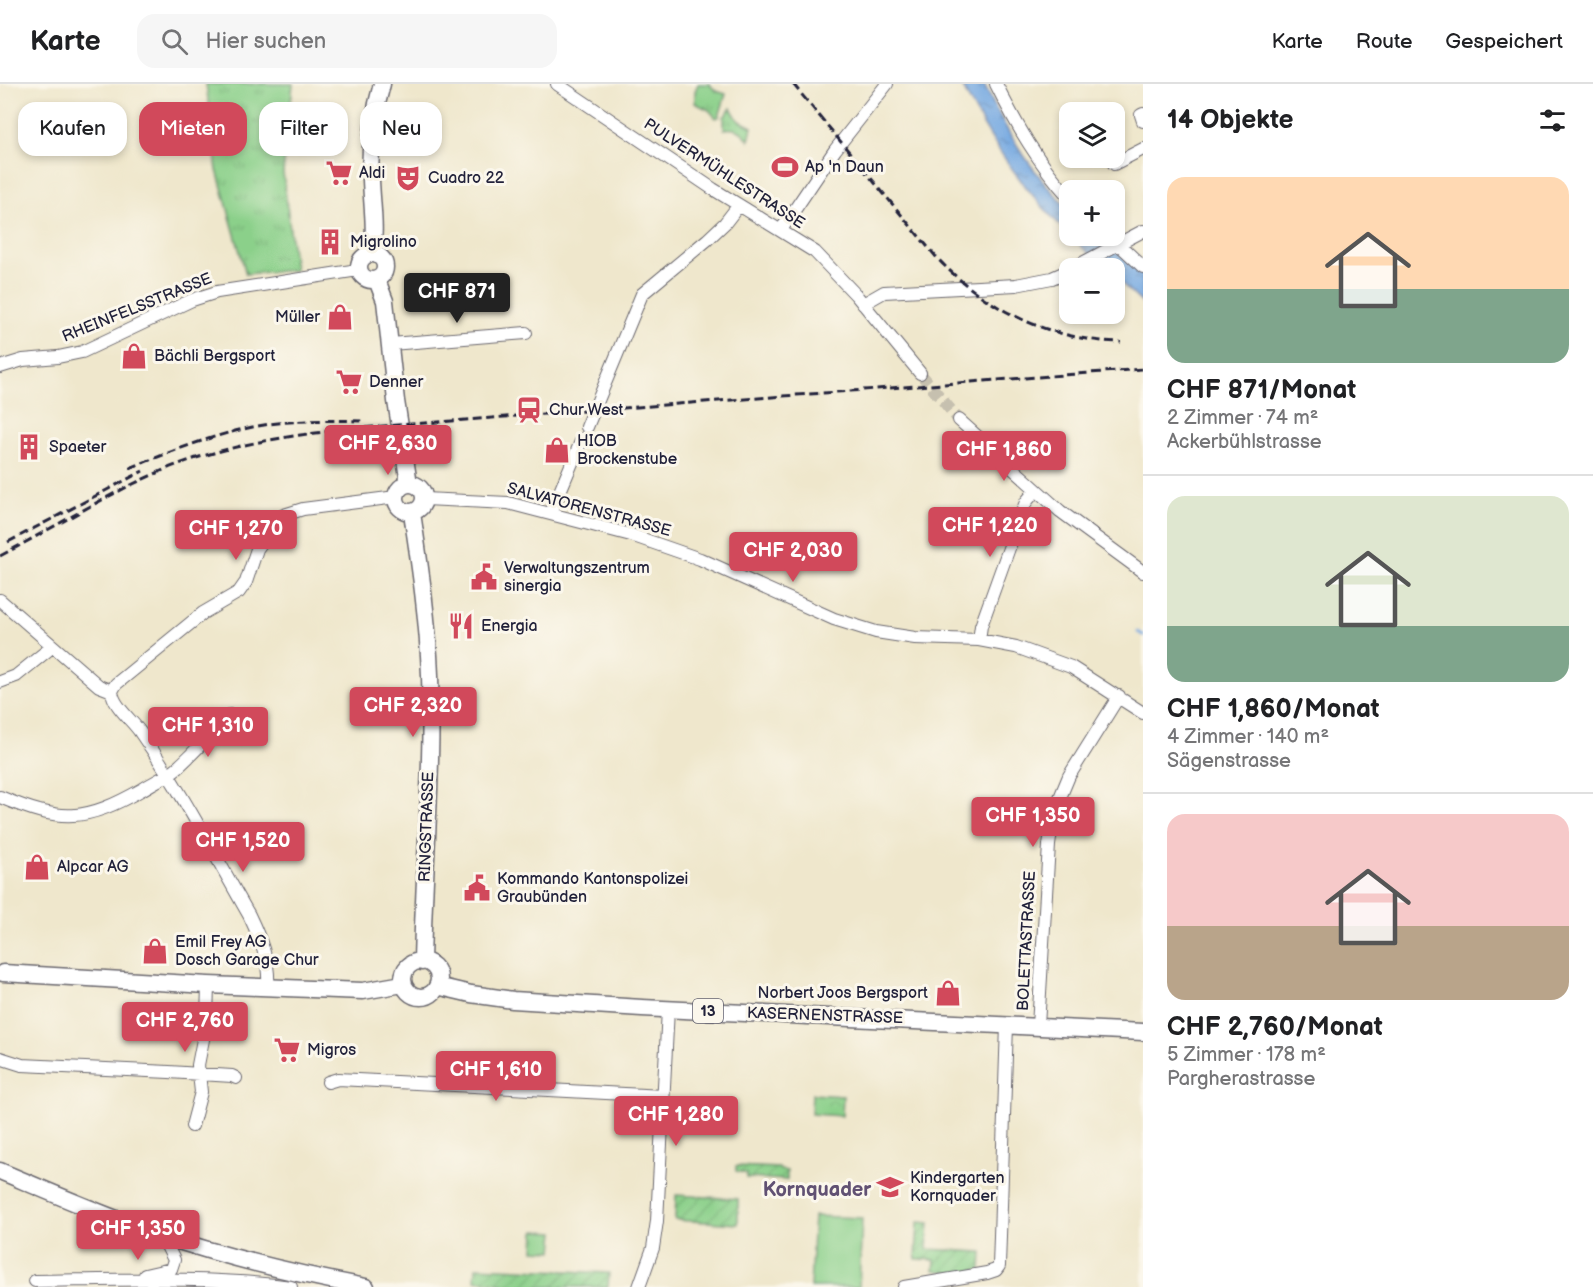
<!DOCTYPE html>
<html lang="de">
<head>
<meta charset="utf-8">
<style>
	:root { --surface:#fff; --page:#f6f6f6; --text:#202124; --muted:#757577; --line:#e0e0e0; --accent:#d1495b }
	body { margin:0; font-family:"Balsamiq Sans",sans-serif; background:var(--page); color:var(--text); height:100vh; display:flex; flex-direction:column; font-size:22px; white-space:nowrap }
	* { box-sizing:border-box; margin:0 }
	p { font-size:20px; color:var(--muted) }
	.icon { flex:none; width:33px; height:33px; fill:none; stroke:currentColor; stroke-width:2; stroke-linecap:round; stroke-linejoin:round }
	.map { position:relative; flex:1; overflow:hidden }
	.sheet { display:flex; flex-direction:column; background:var(--surface); width:450px }
	.sheet>* { flex:none }
	.top-card { position:absolute; left:18px; top:18px; width:570px; height:54px; display:flex; gap:12px }
	.buttons { position:absolute; left:1059px; top:18px; display:grid; gap:12px }
	.buttons a { display:grid; place-items:center; width:66px; height:66px; border-radius:12px; background:var(--surface); box-shadow:0 3px 9px #0003; font-size:30px }
	.price { position:absolute; translate:-50% -51px; padding:0 14px; border-radius:6px; background:var(--accent); color:#fff; font-size:20px; line-height:39px; filter:drop-shadow(0 2px 3px #0008) }
	.price::after { content:''; position:absolute; left:50%; top:36px; width:18px; height:14px; margin-left:-9px; background:inherit; clip-path:polygon(0 0,100% 0,50% 100%) }
	.price.active { background:#222; color:#fff }
	ul { padding:0; list-style:none }
	li { display:grid; align-content:center; gap:12px; height:318px; padding:0 24px }
	li+li { border-top:2px solid var(--line) }
	li span { display:grid; place-items:center; height:186px; border-radius:18px; color:#555 }
	li>.icon { margin-inline-start:auto }
	span .icon { width:108px; height:108px; fill:#fffc; stroke-width:1 }
	li b { font-size:26px }
	h2 { display:flex; justify-content:space-between; align-items:center; height:72px; padding:0 24px; font-size:26px }
	.chip { padding:0 21px; border-radius:18px; background:var(--surface); box-shadow:0 3px 9px #0003; font-size:21px; line-height:54px }
	.chip.active { background:var(--accent); color:#fff }
	header { display:flex; align-items:center; gap:36px; box-sizing:border-box; height:84px; padding:0 30px; background:var(--surface); border-bottom:2px solid var(--line) }
	header strong { font-size:28px }
	nav { display:flex; gap:33px; margin-inline-start:auto; font-size:21px }
	.search { width:420px; height:54px; background:var(--page); display:flex; align-items:center; gap:15px; box-sizing:border-box; padding:0 21px; border-radius:18px; color:var(--muted); font-size:22px }
	main { display:flex; flex:1; min-height:0 }
	.map>svg:first-child { display:block }
</style>
</head>
<body>
<header>
<strong>Karte</strong>
<div class="search"><svg class="icon" aria-label="search" viewBox="0 0 24 24"><circle cx="10" cy="10" r="6"/><path d="M15 15l6 6"/></svg>Hier suchen</div>
<nav><a>Karte</a><a>Route</a><a>Gespeichert</a></nav>
</header>
<main>
<div class="map">
<svg width="1143" height="1203" viewBox="0 0 1143 1203">
	<defs>
		<pattern id="grass-tufts" width="24" height="20" patternUnits="userSpaceOnUse" patternTransform="scale(1.5)"><rect width="24" height="20" fill="#8bd08a"/><path d="M3 7l-1-3M5 7V3M7 7l1-3M15 17l-1-3M17 17v-4M19 17l1-3" fill="none" stroke="#78b278"/></pattern>
		<pattern id="park-crowns" width="20" height="18" patternUnits="userSpaceOnUse" patternTransform="scale(1.5)"><rect width="20" height="18" fill="#8bd08a"/><path d="M2 6a3 3 0 1 1 6 0M12 15a3 3 0 1 1 6 0" fill="none" stroke="#78b278"/></pattern>
		<pattern id="garden-furrows" width="10" height="10" patternUnits="userSpaceOnUse" patternTransform="scale(1.5)"><rect width="10" height="10" fill="#8bd08a"/><path d="M-1 1l2-2M0 10L10 0M9 11l2-2" fill="none" stroke="#78b278"/></pattern>
		<pattern id="water-ripples" width="26" height="14" patternUnits="userSpaceOnUse" patternTransform="scale(1.5)"><rect width="26" height="14" fill="#74a8e1"/><path d="M2 4q2-2 4 0t4 0M15 11q2-2 4 0t4 0" fill="none" stroke="#5f88b8"/></pattern>
	</defs>
	<rect width="100%" height="100%" fill="#fbf7ec"/>
	<filter id="ink" filterUnits="userSpaceOnUse"><feTurbulence type="fractalNoise" baseFrequency=".0167" numOctaves="2"/><feDisplacementMap in="SourceGraphic" scale="12" xChannelSelector="R" yChannelSelector="G"/><feConvolveMatrix kernelMatrix="1 2 1 2 8 2 1 2 1" color-interpolation-filters="sRGB"/></filter>
	<filter id="wash" filterUnits="userSpaceOnUse"><feTurbulence type="fractalNoise" baseFrequency=".008" numOctaves="4" result="noise"/><feDisplacementMap in="SourceGraphic" scale="24" xChannelSelector="R" yChannelSelector="G"/><feGaussianBlur stdDeviation="1.35" result="paint"/><feColorMatrix in="noise" values="0 0 0 0 0 0 0 0 0 0 0 0 0 0 0 0 0 1.4 0 .05"/><feComposite in="paint" operator="in"/></filter>
	<g filter="url(#wash)">
		<rect width="100%" height="100%" fill="#efe7cc"/>
		<path fill="url(#grass-tufts)" stroke="#567962" stroke-width="1.5" d="M206 0H293L283 89 295 186 246 190 217 86Z
			M698 0H709L716 7 726 10 719 33 716 34 709 26 695 19V7Z
			M731 24 738 36 752 43 749 57C743 47 736 43 724 45V33Z"/>
		<path fill="url(#park-crowns)" stroke="#567962" stroke-width="1.5" d="M812 1010 843 1012 842 1032 811 1030Z
			M535 1147 555 1148 553 1167 534 1166Z"/>
		<path fill="url(#garden-furrows)" stroke="#567962" stroke-width="1.5" d="M736 1082 779 1084 780 1086 787 1087V1096L747 1094V1090L736 1087Z
			M676 1111 738 1115V1140L675 1136Z
			M918 1138 929 1139 927 1165 982 1168 981 1186 956 1190 934 1186 935 1176 916 1175Z
			M476 1183 609 1189 608 1203H519L475 1196Z"/>
		<path fill="#8bd08a" stroke="#567962" stroke-width="1.5" d="M814 1132 862 1134 859 1203H810Z"/>
		<path fill="url(#water-ripples)" stroke="#4b658e" stroke-width="1.5" d="M961 0H984C1005 47 1032 89 1069 125L1070 152H1098L1143 191V220L1115 193 1114 184H1105C1041 128 999 76 961 0Z"/>
		<g fill="none" stroke-linecap="round" stroke-linejoin="round">
			<path stroke="#74a8e1" stroke-width="3" d="M1138 548 1143 551"/>
		</g>
	</g>
	<g filter="url(#ink)">
		<g fill="none" stroke-linecap="round" stroke-linejoin="round">
			<path stroke="#c6c0af" stroke-width="12" stroke-dasharray="12 6" stroke-linecap="butt" d="M920 289 959 336"/>
			<g stroke="#6a676e" stroke-width="14">
				<path id="minor" d="M557 0 713 105 815 168 856 211 920 289
					M996 0C1017 42 1038 79 1070 114
					M1143 30 1141 31 1143 37
					M1114 80 1143 65
					M781 146 835 66 887 0
					M1110 152 1143 183
					M1073 184 1143 147
					M863 220 884 208 1016 201 1052 194 1070 186
					M391 260 526 249
					M0 283 23 276 58 273 82 268 192 216 217 208 358 186
					M959 336 1060 427 1143 488
					M587 343 642 210 707 156 725 139 739 121
					M425 415 508 419 631 451 700 475 834 535 876 548 915 554 979 556 1016 563 1071 583 1143 629
					M551 429 582 355
					M0 516 99 602 112 607
					M979 556 981 542 1022 428 1026 418 1036 406
					M0 598 16 592 53 562
					M112 607 116 600 203 529 239 508 246 498 257 465 272 444 284 431 303 425 396 413
					M112 607C113 622 132 636 140 648 181 706 214 770 249 831 260 854 270 877 268 904
					M0 713C62 739 85 738 143 705 154 698 168 692 178 683 196 667 212 648 230 631
					M1038 942 1049 761 1054 728 1069 692 1119 612
					M0 974 22 981 169 988 232 992 236 994
					M328 998 338 995 663 1012
					M192 1042 201 1008 198 981 207 935 208 901
					M145 1191 171 1185 174 1176 167 1162
					M35 1197C118 1196 209 1192 291 1203
					M639 1203 653 1164 657 1137 668 925
					M904 1203 987 1189 996 1186 999 1182 1007 941"/>
			</g>
			<g stroke="#6a676e" stroke-width="19">
				<path id="major" d="M359 183a13 13 0 1 1 26 0a13 13 0 1 1-26 0Z
					M372 170C376 144 372 122 371 96 369 64 373 31 382 0
					M377 196 385 217 396 317 409 400
					M396 414a14 14 0 1 1 28 0a14 14 0 1 1-28 0Z
					M412 429C420 482 428 537 430 591 433 687 424 782 422 878
					M403 895a18 18 0 1 1 36 0a18 18 0 1 1-36 0Z
					M3 889 208 901 363 907 403 900
					M437 902 471 910 513 916 642 924 1143 948
					M0 1087C52 1109 104 1132 157 1150 225 1173 295 1190 366 1203"/>
			</g>
			<use href="#minor" stroke="#fff" stroke-width="12"/>
			<use href="#major" stroke="#fff" stroke-width="16"/>
			<path stroke="#22223b" stroke-width="3" stroke-dasharray="9 4.5" stroke-linecap="butt" d="M793 0 937 174C985 225 1051 257 1121 258
				M130 384C175 366 222 347 270 340 301 336 332 336 362 337
				M8 458 143 387
				M0 472C55 443 109 409 166 385 236 357 311 348 385 342L1143 285"/>
		</g>
	</g>
	<defs>
		<g id="stadium-bare" transform="scale(2.07)"><path d="M0-5a6.5 5 0 1 0 0 10a6.5 5 0 1 0 0-10ZM-3.5-1.8h7v3.6h-7Z" fill="#d1495b" stroke="#fbf7ec" stroke-width="2.5" paint-order="stroke"/></g>
		<g id="supermarket-bare" transform="scale(2.07)"><path d="M-6-5.5h2.5l.6 2H6L4.5 2H-2.5L-4.4-4H-6ZM-1.5 3.2a1.3 1.3 0 1 0 .1 0ZM3 3.2a1.3 1.3 0 1 0 .1 0Z" fill="#d1495b" stroke="#fbf7ec" stroke-width="2.5" paint-order="stroke"/></g>
		<g id="theatre-bare" transform="scale(2.07)"><path d="M-5-5.5Q0-4 5-5.5V0Q5 5 0 6Q-5 5-5 0ZM-3.3-2.5H-1v1.5H-3.3ZM1-2.5H3.3v1.5H1ZM-2.8 1Q0 5.5 2.8 1Z" fill="#d1495b" stroke="#fbf7ec" stroke-width="2.5" paint-order="stroke"/></g>
		<g id="building-bare" transform="scale(2.07)"><path d="M-4-6H4V6H1V3H-1V6H-4ZM-2.5-4.3h1.7v1.8h-1.7ZM.8-4.3h1.7v1.8H.8ZM-2.5-1h1.7V.8h-1.7ZM.8-1h1.7V.8H.8Z" fill="#d1495b" stroke="#fbf7ec" stroke-width="2.5" paint-order="stroke"/></g>
		<g id="shop-bare" transform="scale(2.07)"><path d="M-5-2.5h2.3a2.7 3.5 0 0 1 5.4 0H5L5.5 6h-11ZM-1.5-2.5h3a1.5 2.3 0 0 0-3 0Z" fill="#d1495b" stroke="#fbf7ec" stroke-width="2.5" paint-order="stroke"/></g>
		<g id="station-bare" transform="scale(2.07)"><path d="M-3-6H3Q5-6 5-4V2Q5 4 3 4L4.5 6H3L1.5 4h-3L-3 6H-4.5L-3 4Q-5 4-5 2V-4Q-5-6-3-6ZM-3.5-4v3h7v-3ZM-3.5 1v1.5H-2V1ZM2 1v1.5H3.5V1Z" fill="#d1495b" stroke="#fbf7ec" stroke-width="2.5" paint-order="stroke"/></g>
		<g id="civic-bare" transform="scale(2.07)"><path d="M-.6-6.5H3V-4.5H.6V-3L4-1V1h2V6H-6V1h2V-1L-.6-3ZM-1.2 2.5V6h2.4V2.5Z" fill="#d1495b" stroke="#fbf7ec" stroke-width="2.5" paint-order="stroke"/></g>
		<g id="restaurant-bare" transform="scale(2.07)"><path d="M-5-6h1v4h1v-4h1v4h1v-4h1v5L-1.5 .5V6h-2V.5L-5-1ZM5-6V6H3V1.5H1.5Q1.5-4 5-6Z" fill="#d1495b" stroke="#fbf7ec" stroke-width="2.5" paint-order="stroke"/></g>
		<g id="school-bare" transform="scale(2.07)"><path d="M0-5L7-2L0 1L-7-2ZM-4 1L0 2.5L4 1V4Q0 6-4 4Z" fill="#d1495b" stroke="#fbf7ec" stroke-width="2.5" paint-order="stroke"/></g>
	</defs>
	<g fill-rule="evenodd">
		<use href="#stadium-bare" x="785" y="83"/>
		<use href="#supermarket-bare" x="339" y="89"/>
		<use href="#theatre-bare" x="408" y="94"/>
		<use href="#building-bare" x="330" y="158"/>
		<use href="#shop-bare" x="340" y="233"/>
		<use href="#shop-bare" x="134" y="272"/>
		<use href="#supermarket-bare" x="349" y="298"/>
		<use href="#station-bare" x="529" y="326"/>
		<use href="#building-bare" x="29" y="363"/>
		<use href="#shop-bare" x="557" y="366"/>
		<use href="#civic-bare" x="484" y="493"/>
		<use href="#restaurant-bare" x="461" y="542"/>
		<use href="#shop-bare" x="37" y="783"/>
		<use href="#civic-bare" x="477" y="804"/>
		<use href="#shop-bare" x="155" y="867"/>
		<use href="#shop-bare" x="948" y="909"/>
		<use href="#supermarket-bare" x="287" y="966"/>
		<use href="#school-bare" x="890" y="1103"/>
	</g>
	<g text-anchor="middle" dominant-baseline="central" stroke-width="6" stroke-linejoin="round" paint-order="stroke">
		<rect fill="#fbf7ec" stroke="#636270" stroke-width="1.5" x="693" y="915" width="30" height="24" rx="4.5"/>
		<g font-size="15" font-weight="bold" fill="#22223b">
			<text x="708" y="927">13</text>
		</g>
		<g font-size="16" fill="#22223b" stroke="#fbf7ec" text-anchor="start">
			<text x="805" y="83">Ap 'n Daun</text>
			<text x="359" y="89">Aldi</text>
			<text x="428" y="94">Cuadro 22</text>
			<text x="350" y="158">Migrolino</text>
			<text x="320" y="233" text-anchor="end">Müller</text>
			<text x="154" y="272">Bächli Bergsport</text>
			<text x="369" y="298">Denner</text>
			<text x="549" y="326">Chur West</text>
			<text x="577" y="357">HIOB<tspan x="577" dy="18">Brockenstube</tspan></text>
			<text x="49" y="363">Spaeter</text>
			<text x="504" y="484">Verwaltungszentrum<tspan x="504" dy="18">sinergia</tspan></text>
			<text x="481" y="542">Energia</text>
			<text x="57" y="783">Alpcar AG</text>
			<text x="497" y="795">Kommando Kantonspolizei<tspan x="497" dy="18">Graubünden</tspan></text>
			<text x="175" y="858">Emil Frey AG<tspan x="175" dy="18">Dosch Garage Chur</tspan></text>
			<text x="928" y="909" text-anchor="end">Norbert Joos Bergsport</text>
			<text x="307" y="966">Migros</text>
			<text x="910" y="1094">Kindergarten<tspan x="910" dy="18">Kornquader</tspan></text>
		</g>
		<g font-size="16" fill="#22223b" stroke="#fbf7ec">
			<text transform="translate(724 90) rotate(33)">PULVERMÜHLESTRASSE</text>
			<text transform="translate(137 224) rotate(-22)">RHEINFELSSTRASSE</text>
			<text transform="translate(589 426) rotate(15)">SALVATORENSTRASSE</text>
			<text transform="translate(427 743) rotate(-88)">RINGSTRASSE</text>
			<text transform="translate(1027 857) rotate(-87)">BOLETTASTRASSE</text>
			<text transform="translate(825 932) rotate(2)">KASERNENSTRASSE</text>
		</g>
		<g font-size="20" font-weight="bold" fill="#615173" stroke="#fbf7ec">
			<text x="817" y="1106">Kornquader</text>
		</g>
	</g>
</svg>
<div class="buttons">
<a><svg class="icon" aria-label="layers" viewBox="0 0 24 24"><path d="M12 4l9 5-9 5-9-5zM3 14l9 5 9-5"/></svg></a>
<a>+</a>
<a>−</a>
</div>
<b class="price active" style="left:457px;top:240px">CHF 871</b>
<b class="price" style="left:388px;top:392px">CHF 2,630</b>
<b class="price" style="left:1004px;top:398px">CHF 1,860</b>
<b class="price" style="left:990px;top:474px">CHF 1,220</b>
<b class="price" style="left:236px;top:477px">CHF 1,270</b>
<b class="price" style="left:793px;top:499px">CHF 2,030</b>
<b class="price" style="left:413px;top:654px">CHF 2,320</b>
<b class="price" style="left:208px;top:674px">CHF 1,310</b>
<b class="price" style="left:1033px;top:764px">CHF 1,350</b>
<b class="price" style="left:243px;top:789px">CHF 1,520</b>
<b class="price" style="left:185px;top:969px">CHF 2,760</b>
<b class="price" style="left:496px;top:1018px">CHF 1,610</b>
<b class="price" style="left:676px;top:1063px">CHF 1,280</b>
<b class="price" style="left:138px;top:1177px">CHF 1,350</b>
<div class="top-card">
<a class="chip">Kaufen</a>
<a class="chip active">Mieten</a>
<a class="chip">Filter</a>
<a class="chip">Neu</a>
</div>
</div>
<section class="sheet">
<h2>14 Objekte<svg class="icon" aria-label="filters" viewBox="0 0 24 24"><path d="M4 7h16M4 17h16"/><circle cx="9" cy="7" r="2"/><circle cx="15" cy="17" r="2"/></svg></h2>
<ul>
<li><span style="background:linear-gradient(#ffd9b3 60%,#7fa58c 0)"><svg class="icon" aria-label="home" viewBox="0 0 24 24"><path d="M3 11l9-7 9 7M6 9v11h12V9"/></svg></span><div><b>CHF 871/Monat</b><p>2 Zimmer · 74 m²</p><p>Ackerbühlstrasse</p></div></li>
<li><span style="background:linear-gradient(#dfe7d0 70%,#7fa58c 0)"><svg class="icon" aria-label="home" viewBox="0 0 24 24"><path d="M3 11l9-7 9 7M6 9v11h12V9"/></svg></span><div><b>CHF 1,860/Monat</b><p>4 Zimmer · 140 m²</p><p>Sägenstrasse</p></div></li>
<li><span style="background:linear-gradient(#f6c9c9 60%,#b9a48a 0)"><svg class="icon" aria-label="home" viewBox="0 0 24 24"><path d="M3 11l9-7 9 7M6 9v11h12V9"/></svg></span><div><b>CHF 2,760/Monat</b><p>5 Zimmer · 178 m²</p><p>Pargherastrasse</p></div></li>
</ul>
</section>
</main>
</body>
</html>
